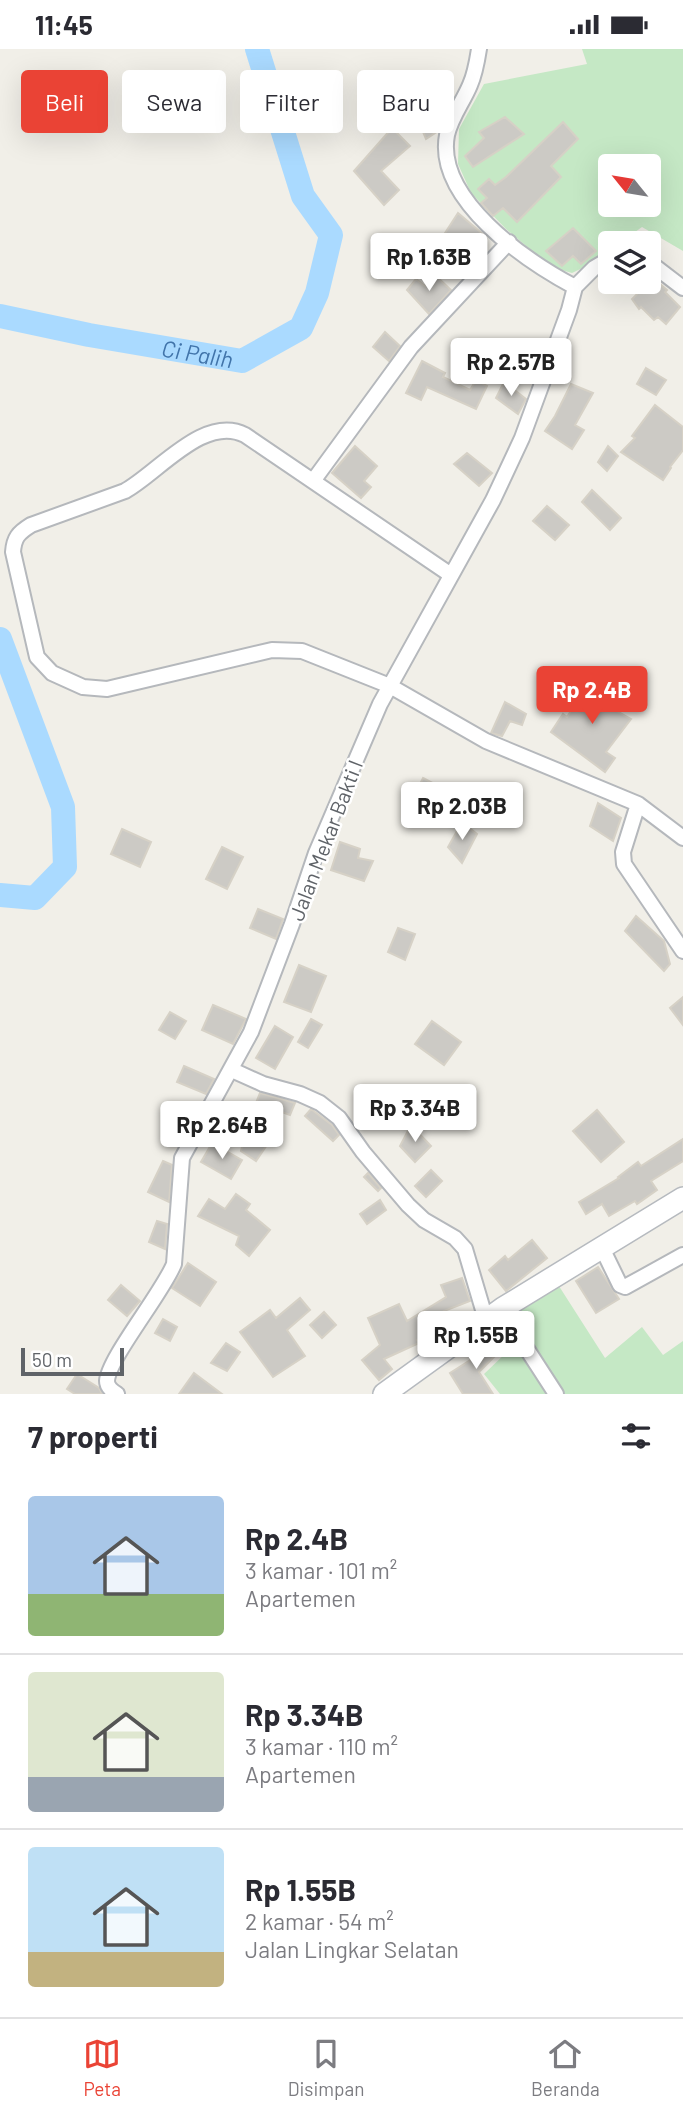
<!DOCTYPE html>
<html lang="id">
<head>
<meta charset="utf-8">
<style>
	:root { --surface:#fff; --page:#f7f7f7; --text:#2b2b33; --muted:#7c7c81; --line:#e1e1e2; --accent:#ea4335 }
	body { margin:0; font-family:Barlow,sans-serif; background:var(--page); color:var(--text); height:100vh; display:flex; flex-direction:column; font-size:26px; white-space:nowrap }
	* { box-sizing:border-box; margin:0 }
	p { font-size:23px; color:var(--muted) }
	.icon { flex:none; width:38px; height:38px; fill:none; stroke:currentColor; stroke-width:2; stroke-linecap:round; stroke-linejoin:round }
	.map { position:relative; height:1345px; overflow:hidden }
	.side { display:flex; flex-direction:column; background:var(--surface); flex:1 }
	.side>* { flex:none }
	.top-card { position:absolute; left:21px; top:21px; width:642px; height:63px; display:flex; gap:14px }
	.needle { width:46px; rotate:300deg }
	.fabs { position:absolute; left:598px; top:105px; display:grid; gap:14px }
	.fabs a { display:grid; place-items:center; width:63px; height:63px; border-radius:7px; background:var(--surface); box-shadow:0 7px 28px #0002; font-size:35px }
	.scale { position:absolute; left:21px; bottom:18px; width:103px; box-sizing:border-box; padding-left:7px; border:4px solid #5f6368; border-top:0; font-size:19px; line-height:24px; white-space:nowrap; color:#5f6368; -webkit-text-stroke:5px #fff; paint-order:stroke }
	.price { position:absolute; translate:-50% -60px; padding:0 16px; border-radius:7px; background:#fff; color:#222; font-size:23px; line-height:46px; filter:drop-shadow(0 2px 4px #0008) }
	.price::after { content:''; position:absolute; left:50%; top:42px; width:21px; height:16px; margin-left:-10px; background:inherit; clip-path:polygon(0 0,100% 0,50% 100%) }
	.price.on { background:var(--accent); color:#fff }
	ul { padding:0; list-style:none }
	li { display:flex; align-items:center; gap:21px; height:175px; padding:0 28px }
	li+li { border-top:2px solid var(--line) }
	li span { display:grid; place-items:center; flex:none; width:196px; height:140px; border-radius:7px; color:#555 }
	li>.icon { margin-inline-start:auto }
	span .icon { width:84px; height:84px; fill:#fffc; stroke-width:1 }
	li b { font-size:30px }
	h2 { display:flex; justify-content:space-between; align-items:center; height:84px; padding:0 28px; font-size:30px }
	.chip { padding:0 24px; border-radius:7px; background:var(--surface); box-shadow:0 7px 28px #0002; font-size:24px; line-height:63px }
	.chip.on { background:var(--accent); color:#fff }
	.status { display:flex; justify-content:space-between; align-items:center; height:49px; padding:0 35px; background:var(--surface); direction:ltr }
	.status svg { height:19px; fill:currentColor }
	.tab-bar { display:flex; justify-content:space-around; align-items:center; height:98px; border-top:2px solid var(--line); background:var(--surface); font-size:19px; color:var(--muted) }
	.tab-bar a { display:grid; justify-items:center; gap:4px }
	.tab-bar .on { color:var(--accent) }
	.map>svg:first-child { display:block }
</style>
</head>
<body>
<div class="status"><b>11:45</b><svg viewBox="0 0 49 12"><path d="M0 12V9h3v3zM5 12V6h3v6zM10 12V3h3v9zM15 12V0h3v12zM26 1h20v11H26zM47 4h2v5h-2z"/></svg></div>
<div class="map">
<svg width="683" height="1345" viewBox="0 0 683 1345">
	<rect width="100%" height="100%" fill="#f1efe8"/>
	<path fill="#c5e8c5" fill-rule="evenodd" d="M582 0H683V202L642 178 620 194H611V201L595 213 572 224 551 218 506 180 471 144 458 115 459 80 484 35 587 15ZM611 117H649V156H611Z
		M557 1234 605 1309 642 1278 663 1306 683 1292V1345H500L484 1325 508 1302 488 1279Z"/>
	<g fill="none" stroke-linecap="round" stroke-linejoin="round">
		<g stroke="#aadaff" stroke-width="24">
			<path id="s1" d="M0 267 89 286 242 312 301 279 317 244 331 186 303 147 257 0"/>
			<path d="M0 590 63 758 65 818 35 849 0 846"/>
		</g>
	</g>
	<path fill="#cccac5" stroke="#d6d1c6" stroke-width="2" d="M449 54 438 82 426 90 418 71Z
		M505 68 524 85 473 118 465 107 484 89 479 83Z
		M563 73 578 90 551 117 561 128 517 173 503 159 493 167 481 154 487 149 478 140 489 130 495 136 506 128Z
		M392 79 410 97 381 122 399 141 384 156 354 122Z
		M458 164 484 186 470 205 445 184Z
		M573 179 596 202 581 215 573 207 562 217 546 202Z
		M435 226 451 241 429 265 407 241 416 230 425 237Z
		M653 229 667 241 665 243 680 258 666 275 658 268 654 271 641 258 639 260 632 250Z
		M385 283 400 297 389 312 373 298Z
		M422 312 445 324 443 328 470 341 476 331 487 337 476 360 427 338 421 351 406 344Z
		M646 319 666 331 656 346 637 335Z
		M504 333 526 350 518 365 496 349Z
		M571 335 593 344 575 376 584 381 572 400 545 382 555 367Z
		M655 356 683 378V401L670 418 671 419 663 431 621 403 635 389 632 387Z
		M355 397 377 417 364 432 371 438 361 449 332 424Z
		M608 397 618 407 607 422 598 413Z
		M467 404 492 424 479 437 454 415Z
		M592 441 621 469 610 481 582 453Z
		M547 457 569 476 555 491 533 472Z
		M590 632 615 647 608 657 631 670 606 703 615 709 605 723 551 683 563 665 567 668Z
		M505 653 526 665 522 676 510 672 502 687 491 684Z
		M423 729 440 738 427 762 412 751Z
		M598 754 621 769 613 792 590 777Z
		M462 773 477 785 462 814 448 798Z
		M122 780 151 793 140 818 111 805Z
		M340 793 360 800 358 809 373 812 364 832 331 821Z
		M222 798 243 808 227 840 206 830Z
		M258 860 283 870 276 890 250 879Z
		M636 867 664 892 670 915 664 922 625 882Z
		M398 879 415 885 405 911 388 903Z
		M299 916 326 927 311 963 284 953Z
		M683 948V976L670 959Z
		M213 956 246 970 233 995 202 981Z
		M170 963 186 972 175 990 159 981Z
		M311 970 322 976 308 999 298 993Z
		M432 972 461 993 444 1016 415 995Z
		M275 977 293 988 275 1020 256 1009Z
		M184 1017 214 1030 206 1045 177 1033Z
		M260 1044 295 1054 290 1066 256 1054Z
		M311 1060 332 1076 339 1086 333 1092 305 1067Z
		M597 1061 624 1093 601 1113 573 1082Z
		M250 1063 277 1081 256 1112 241 1102Z
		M411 1076 431 1097 415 1113 400 1097Z
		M683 1090V1112L651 1132 657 1141 637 1155 635 1152 609 1167 602 1155 586 1165 579 1153 619 1129 618 1128 638 1113 641 1117Z
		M212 1094 242 1111 231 1130 201 1113Z
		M163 1112 172 1116 169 1153 148 1143Z
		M431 1121 442 1132 426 1148 415 1137Z
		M368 1124 381 1139 378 1142 364 1128Z
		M236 1145 250 1155 246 1161 270 1181 249 1207 236 1196 239 1187 198 1167 209 1150 225 1160Z
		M380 1151 386 1161 367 1175 360 1165Z
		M157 1172 167 1175 165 1200 149 1193Z
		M532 1191 547 1209 506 1242 489 1221 505 1207 508 1211Z
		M188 1214 216 1233 200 1257 172 1239Z
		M598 1218 619 1250 596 1264 576 1232Z
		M462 1229 470 1252 444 1262 450 1271 417 1291 419 1294 384 1310 392 1320 379 1331 362 1311 380 1296 368 1269 399 1255 407 1272 446 1248 441 1236Z
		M121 1236 140 1252 127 1267 108 1251Z
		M300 1249 310 1261 287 1281 305 1307 273 1328 240 1283 270 1261 276 1269Z
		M324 1263 336 1276 322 1289 310 1276Z
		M163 1270 177 1278 170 1292 155 1284Z
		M492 1290 502 1300 479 1323 493 1345H463L450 1324 475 1308Z
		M226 1294 240 1303 227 1322 211 1314Z
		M194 1324 222 1345H179Z
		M77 1325 99 1339 102 1345H75L67 1340Z"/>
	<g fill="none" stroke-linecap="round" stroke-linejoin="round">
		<g stroke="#b5b8bc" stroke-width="18">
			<path id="street" d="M479 0C477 13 475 25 470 36 463 53 451 68 447 86 435 150 526 212 575 238L594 219 611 209
				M649 213 683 239
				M313 432 411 298 509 193
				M451 526 245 386C204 365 158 424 125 442L31 476C18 484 14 489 13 503L37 608 52 624 83 638 107 640 272 601 302 602 390 637 486 692 638 755 683 789
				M638 755 623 803 624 815 683 902
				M232 1021 263 1035 300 1045 320 1054 339 1069 363 1103 408 1156 424 1171 455 1189 465 1200 486 1271
				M602 1199 620 1236 625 1238 683 1206
				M503 1259 512 1277 556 1345
				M117 1345C112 1342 107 1338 107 1332 108 1310 163 1243 174 1215L182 1109 251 983 292 875 316 804 380 655 493 451 522 389 569 261 575 238"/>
		</g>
		<g stroke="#b6babf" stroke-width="24">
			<path id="secondary" d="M384 1345 503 1259 683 1149"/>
		</g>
		<use href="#street" stroke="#fff" stroke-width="14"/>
		<use href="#secondary" stroke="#fff" stroke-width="21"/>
	</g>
	<g text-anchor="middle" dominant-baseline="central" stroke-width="5" stroke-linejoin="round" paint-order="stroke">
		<g font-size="21" fill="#5f6368" stroke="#fff">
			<text transform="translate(325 791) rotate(-69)">Jalan Mekar Bakti I</text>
		</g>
		<g font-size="23" font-style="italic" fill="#4174aa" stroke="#fff">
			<text stroke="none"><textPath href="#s1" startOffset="201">Ci Palih</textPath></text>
		</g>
	</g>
</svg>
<div class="fabs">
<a><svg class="needle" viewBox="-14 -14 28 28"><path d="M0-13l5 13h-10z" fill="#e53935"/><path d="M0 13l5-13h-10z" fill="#7c7c81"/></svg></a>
<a><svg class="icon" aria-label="layers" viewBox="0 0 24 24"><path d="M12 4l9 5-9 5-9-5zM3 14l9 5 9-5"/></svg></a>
</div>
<div class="scale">50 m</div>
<b class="price" style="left:429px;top:244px">Rp 1.63B</b>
<b class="price" style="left:511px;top:349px">Rp 2.57B</b>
<b class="price on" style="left:592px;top:677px">Rp 2.4B</b>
<b class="price" style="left:462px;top:793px">Rp 2.03B</b>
<b class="price" style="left:415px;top:1095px">Rp 3.34B</b>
<b class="price" style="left:222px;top:1112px">Rp 2.64B</b>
<b class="price" style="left:476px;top:1322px">Rp 1.55B</b>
<div class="top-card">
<a class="chip on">Beli</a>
<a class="chip">Sewa</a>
<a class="chip">Filter</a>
<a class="chip">Baru</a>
</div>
</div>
<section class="side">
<h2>7 properti<svg class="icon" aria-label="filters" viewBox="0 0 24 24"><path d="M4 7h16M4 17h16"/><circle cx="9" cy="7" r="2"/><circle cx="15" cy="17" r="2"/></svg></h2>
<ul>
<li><span style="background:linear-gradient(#a9c7e8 70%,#8fb573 0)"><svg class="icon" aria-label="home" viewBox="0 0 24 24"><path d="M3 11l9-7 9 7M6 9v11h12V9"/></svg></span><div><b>Rp 2.4B</b><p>3 kamar · 101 m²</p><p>Apartemen</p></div></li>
<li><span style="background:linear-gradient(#dfe7d0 75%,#9aa5b1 0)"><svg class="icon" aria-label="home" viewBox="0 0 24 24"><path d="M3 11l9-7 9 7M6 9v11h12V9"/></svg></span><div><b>Rp 3.34B</b><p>3 kamar · 110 m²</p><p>Apartemen</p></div></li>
<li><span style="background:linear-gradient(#bfe0f5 75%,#c2b280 0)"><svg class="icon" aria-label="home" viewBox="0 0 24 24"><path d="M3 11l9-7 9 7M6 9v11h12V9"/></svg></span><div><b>Rp 1.55B</b><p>2 kamar · 54 m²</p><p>Jalan Lingkar Selatan</p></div></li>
</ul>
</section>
<nav class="tab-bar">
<a class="on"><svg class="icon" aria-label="map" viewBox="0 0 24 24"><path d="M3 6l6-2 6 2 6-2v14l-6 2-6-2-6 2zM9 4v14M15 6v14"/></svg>Peta</a>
<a><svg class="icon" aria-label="saved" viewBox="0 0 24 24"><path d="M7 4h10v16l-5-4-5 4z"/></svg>Disimpan</a>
<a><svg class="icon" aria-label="home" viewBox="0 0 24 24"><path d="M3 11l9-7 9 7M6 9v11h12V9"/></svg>Beranda</a>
</nav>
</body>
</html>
